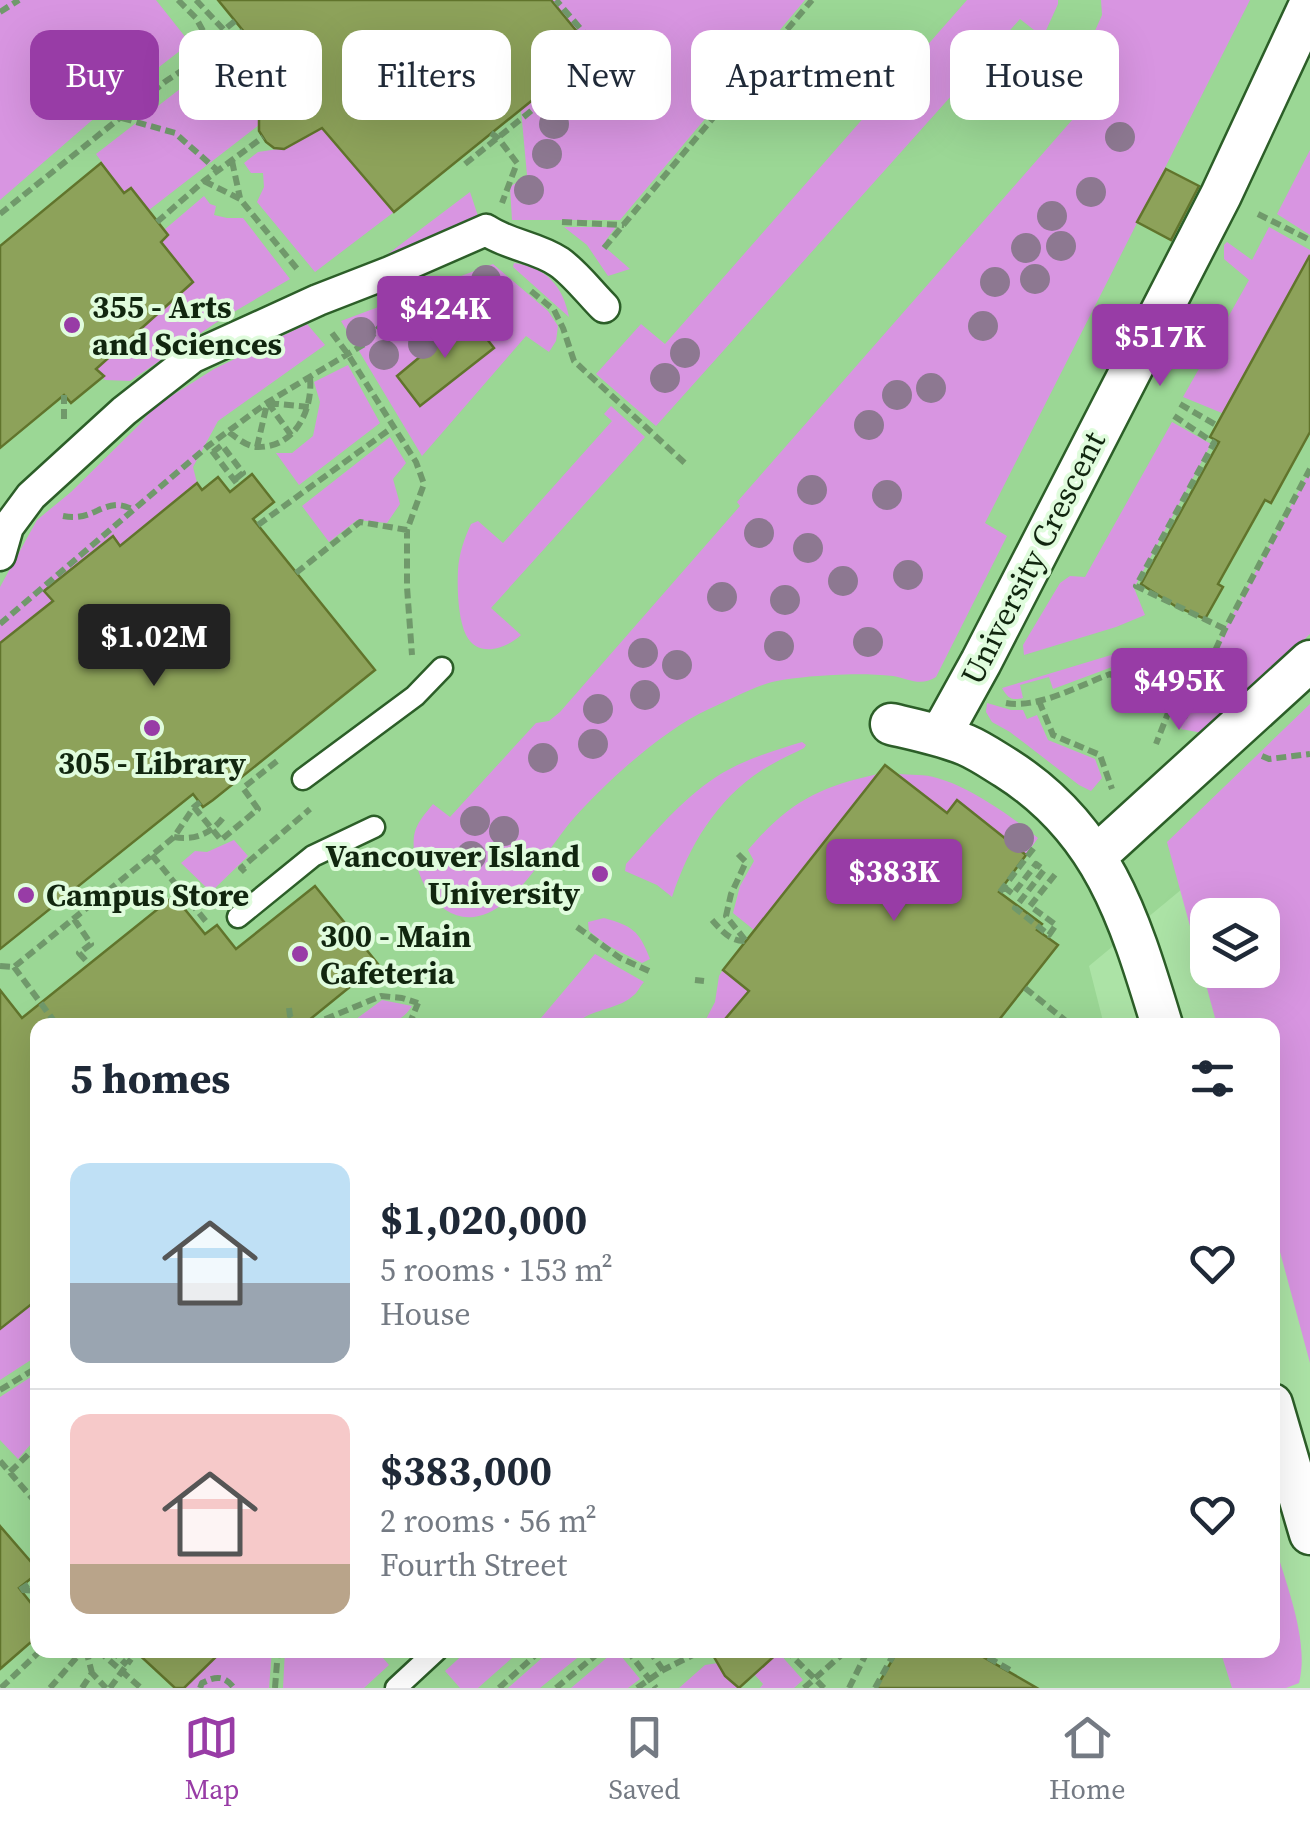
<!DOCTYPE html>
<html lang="en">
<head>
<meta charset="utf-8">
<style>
	:root { --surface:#fff; --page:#f6f6f7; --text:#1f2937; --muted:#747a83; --line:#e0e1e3; --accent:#983ca6 }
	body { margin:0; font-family:"Source Serif 4",serif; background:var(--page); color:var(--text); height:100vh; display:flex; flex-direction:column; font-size:38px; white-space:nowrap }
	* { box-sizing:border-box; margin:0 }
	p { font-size:32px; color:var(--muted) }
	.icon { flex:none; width:55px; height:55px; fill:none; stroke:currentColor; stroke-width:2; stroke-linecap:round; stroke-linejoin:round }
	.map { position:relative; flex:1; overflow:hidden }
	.details { position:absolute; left:30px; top:1018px; width:1250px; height:640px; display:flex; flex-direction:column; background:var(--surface); border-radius:20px; box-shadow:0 10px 40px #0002 }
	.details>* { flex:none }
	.top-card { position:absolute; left:30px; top:30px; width:1250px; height:90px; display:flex; gap:20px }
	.tools { position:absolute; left:1190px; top:898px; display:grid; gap:20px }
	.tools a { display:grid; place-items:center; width:90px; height:90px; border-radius:20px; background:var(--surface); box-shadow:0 10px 40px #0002; font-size:50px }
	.price { position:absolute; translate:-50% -85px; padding:0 22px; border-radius:10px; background:var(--accent); color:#fff; font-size:32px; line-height:65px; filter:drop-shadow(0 2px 5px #0008) }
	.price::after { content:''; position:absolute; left:50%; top:60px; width:30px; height:22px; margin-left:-15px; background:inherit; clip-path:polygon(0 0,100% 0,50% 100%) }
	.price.selected { background:#222; color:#fff }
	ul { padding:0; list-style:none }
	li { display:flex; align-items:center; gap:30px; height:250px; padding:0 40px }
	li+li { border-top:2px solid var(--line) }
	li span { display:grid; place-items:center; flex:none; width:280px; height:200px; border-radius:20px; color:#555 }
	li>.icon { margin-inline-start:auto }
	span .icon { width:120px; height:120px; fill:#fffc; stroke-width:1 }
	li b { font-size:42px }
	h2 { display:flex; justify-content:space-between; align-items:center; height:120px; padding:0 40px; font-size:42px }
	.pill { padding:0 35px; border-radius:20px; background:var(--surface); box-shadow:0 10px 40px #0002; font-size:35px; line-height:90px }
	.pill.selected { background:var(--accent); color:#fff }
	.tabs { display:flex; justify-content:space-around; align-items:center; height:140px; border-top:2px solid var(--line); background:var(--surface); font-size:28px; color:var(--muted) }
	.tabs a { display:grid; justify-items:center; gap:5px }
	.tabs .selected { color:var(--accent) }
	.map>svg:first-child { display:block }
</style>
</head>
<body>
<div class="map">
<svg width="1310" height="1688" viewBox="0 0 1310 1688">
	<rect width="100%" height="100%" fill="#ace3a6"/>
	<path fill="#9bd795" d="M0 0H1310V783L1089 966 1104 1025H38V1650H1269L1279 1688H0Z"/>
	<path fill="#d895e1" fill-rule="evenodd" d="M0 0H156L190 43 105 109 0 200Z
		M551 0H805L620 220H512L510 187 527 175 521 110 593 51Z
		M967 0H1058V4L1043 37 1020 19 656 426 596 374 641 324 665 344Z
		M1101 0H1250L985 523 1007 536 936 677C920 687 910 679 893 676 874 674 852 674 833 675 813 676 791 678 772 682 751 688 729 700 709 709 663 730 608 780 574 818 548 847 515 912 474 917 434 922 410 868 414 836 416 823 425 814 433 804L450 817 536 723 549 721 560 712 740 506 737 502 1101 87 1079 67 1102 15Z
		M265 56 298 100 260 116 259 125 149 210 131 188 124 193 96 154 207 68Z
		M313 118 394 212 315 272 257 202 264 187 263 173H251L244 163 258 152 285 148 293 144Z
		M1310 150V235L1277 214Z
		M470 192 481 225 372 266Z
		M204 196 210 204 216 206 214 215 227 218H243L290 279 220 320 130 381 105 380 96 369 192 282 161 242 168 235 164 230Z
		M564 227H616L606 240 607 249 630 269 608 276 587 245Z
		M1269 227 1310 250V267L1305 265 1222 413 1183 397 1249 280 1224 259V245L1227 242 1252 260Z
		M514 263C546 267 563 286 569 317L513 267Z
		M493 264 548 311 558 326 556 341 549 352 526 336 422 456 341 321Z
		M307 324 325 345 218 421 193 467 197 483 120 546 113 537 45 592 53 601 0 643V587L37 520 71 492 139 425 154 407 214 369Z
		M348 365 380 423 299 485 276 453H292L313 436 320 402 314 382Z
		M611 406 645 437 491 608 521 635C507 648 478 659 466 635 458 618 457 589 458 570 459 554 464 539 471 524L478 521 503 543 612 421 604 414Z
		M1172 422 1211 444 1134 588 1145 615 1116 627 1024 655 1023 645 1060 583 1070 576 1085 577Z
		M390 437 406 463 393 479 400 504 387 523 357 520 329 542 302 506Z
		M1310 470V634L1208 734 1181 729 1201 680 1180 702 1168 695 1165 696 1112 667 1053 689 1049 677 1020 685 1023 698C1011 701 1008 698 1002 688L1121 652H1132L1186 683 1204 676 1225 629Z
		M987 703 1011 710H1023L1027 719 1037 715 1048 740 1095 759 1102 778 1091 791 1079 785 1010 732 992 722 986 712Z
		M1310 704V1363L1273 1226 1272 1025H1217L1167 842ZM1208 915H1262V970H1208Z
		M802 742 806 745 804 748C790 755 775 762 762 770 716 800 689 846 672 897L657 885 625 871 626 864C654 833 681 800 716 777 742 760 773 751 802 742Z
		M878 774 754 930 733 913 740 886 754 861 748 850C788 803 818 787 878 774Z
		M898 774C910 775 925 774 937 778 970 787 1011 816 1038 838L1026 855 957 800 947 813Z
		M234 840 248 856 211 892 181 863 195 851 207 852Z
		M604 918C632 926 639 930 650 959L642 963 607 945 589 931 588 922Z
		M595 954 644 982C640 986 638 992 634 995 617 1011 590 1008 575 1025H535Z
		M723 970 749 991 720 1025H703L715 1002 719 976Z
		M382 1000 412 1006C397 1030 373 1025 348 1025Z
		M37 1299V1356L0 1380V1329Z
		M37 1373V1437L18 1459 0 1440V1397Z
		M1273 1539C1285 1582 1310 1640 1299 1683L1286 1688H1232L1220 1650H1272Z
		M223 1650H272L269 1688H184Z
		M285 1650 358 1652 359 1650H376L389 1665 364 1688H283Z
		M468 1650H521L478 1688H460L445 1671Z
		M551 1650H587L540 1688H508Z
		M616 1650 640 1679 628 1688H571Z
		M778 1652 803 1680 794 1688H760L763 1684 754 1674Z
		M718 1663 739 1688H679L705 1665Z"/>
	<path fill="#8da25a" stroke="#61742c" stroke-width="2.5" d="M218 0H551L593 51 394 212 322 128 284 149 274 148 266 142 259 131V117L289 87Z
		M101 163 124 193 131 188 168 235 161 242 193 282 96 369 104 376 71 403 64 395 0 448V246Z
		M1166 169 1199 186 1171 240 1137 222Z
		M1310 255V432L1271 503 1265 500 1218 584 1223 587 1205 619 1175 606 1141 584 1219 442 1210 437Z
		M469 316 494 348 420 406 397 376Z
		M252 474 274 502 253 519 375 670 213 800 203 807 193 794 0 949V643L53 601 44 591 113 536 120 546 197 483 202 490 218 477 230 492Z
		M885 765 947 813 957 800 1026 855 999 892 1042 924 1037 930 1058 945 995 1025H720L749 991 723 970Z
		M315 886 378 964 303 1025H38V1299L0 1329V990L22 1018 174 896 205 934 217 925 236 949Z
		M0 1526 38 1570V1573L19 1588 38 1612V1636L0 1669Z
		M134 1650H223L184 1688H175Z
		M710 1650H781L739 1688 725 1676Z
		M898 1650H971L1037 1688H876Z"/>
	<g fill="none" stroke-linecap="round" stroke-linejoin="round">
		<g stroke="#2c5e28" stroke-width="25">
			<path id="service" d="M303 779 415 696 442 668
				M238 917 313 856 374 827
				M396 1688 437 1650"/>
		</g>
		<g stroke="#2c5e28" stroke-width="35">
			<path id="pedestrian" d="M0 555 8 527 31 496 124 411 193 357 318 300 390 272 486 230C508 245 537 247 559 262 575 273 590 293 604 307"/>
		</g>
		<g stroke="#2c5e28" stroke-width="45">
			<path id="minor" d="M891 724C916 730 942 735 966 745 980 751 993 760 1006 768 1104 830 1130 920 1162 1025
				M940 736 981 662 1221 195 1310 4
				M1096 856 1310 661
				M1272 1404 1310 1534"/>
		</g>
		<path stroke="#70996b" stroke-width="6" stroke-dasharray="10 5" stroke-linecap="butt" d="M178 0 196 18 214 51
			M196 0 224 30 235 21
			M0 12 19 0
			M122 118 175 133 218 171
			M491 133 498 138 517 163 502 203
			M232 161 240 198
			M465 164 602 54 556 0
			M204 181 240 199 298 270
			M0 214 166 81 243 31
			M1258 214 1310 240
			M157 222 204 181 263 137
			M562 222 624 225
			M604 248 812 0
			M531 291 554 310 563 328 574 361 688 466
			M332 333 347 353 416 462 424 484 407 530V587L412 655
			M268 403 291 435
			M269 403 309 407
			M1180 404 1216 425
			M1174 416 1214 443 1136 586 1225 629
			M64 419V395
			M229 432C237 438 246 446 257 447 295 448 313 410 310 378
			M257 447 267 404
			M212 451 238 485
			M213 452 222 445 243 473 233 481
			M63 516C90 521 97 506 117 505 123 505 129 508 135 510
			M258 525 393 427
			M296 573 360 522 407 530
			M0 624 208 446 268 402 366 343 384 322 387 309
			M1039 701 1053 735 1100 755 1112 789
			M1006 703C1038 709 1080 685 1110 674L1170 708 1156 744
			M1184 718 1225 629 1310 469
			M1262 756 1269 759 1310 754
			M194 807 221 840 258 809 243 788 277 761
			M738 854 746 862 731 894 726 916 746 941
			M152 855 208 924
			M245 872 241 868 310 809
			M1004 887 1013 894 1036 864 1044 870 1015 908 1049 935 1056 925 1030 906 1057 872
			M529 890 533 893
			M1000 892 1036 845
			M74 919 91 944 79 953 89 964
			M712 920C721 930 731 942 745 941
			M577 927 620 958 649 971
			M0 966 14 967 152 855 174 837 194 807 200 802
			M14 967 57 1025
			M695 980 704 981
			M1025 988 1071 1025
			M289 1008 290 1016 297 1025
			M311 1025 381 996 402 998 418 1003
			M409 1025 418 1003
			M0 1390 38 1367
			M0 1461 38 1505
			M10 1472 38 1445
			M20 1590 38 1578
			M22 1590 38 1591
			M86 1650 92 1673
			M101 1650 100 1652 141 1688
			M111 1650 127 1665
			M627 1650 656 1688
			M649 1650 663 1670
			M789 1650 787 1651 824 1688
			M975 1650 1010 1670
			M1 1688 41 1650
			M50 1688 83 1650
			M82 1688 92 1673 106 1688
			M110 1688 131 1659
			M200 1688 202 1683C216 1676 224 1675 234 1688
			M275 1688 278 1650
			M499 1688 541 1650
			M556 1688 602 1650
			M637 1688 663 1670 703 1650
			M804 1688 847 1650
			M849 1688 868 1650
			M875 1688 896 1650"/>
		<use href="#service" stroke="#fff" stroke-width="20"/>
		<use href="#pedestrian" stroke="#fff" stroke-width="30"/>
		<use href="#minor" stroke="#fff" stroke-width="40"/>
		<path stroke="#70996b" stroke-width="6" stroke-dasharray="10 5" stroke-linecap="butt" d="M174 837C195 841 213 833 225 815"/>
	</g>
	<g fill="#8d7891">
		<circle cx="554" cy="124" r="15"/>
		<circle cx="1120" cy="137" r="15"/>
		<circle cx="547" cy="154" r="15"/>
		<circle cx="529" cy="190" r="15"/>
		<circle cx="1091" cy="192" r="15"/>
		<circle cx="1052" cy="216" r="15"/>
		<circle cx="1061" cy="246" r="15"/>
		<circle cx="1026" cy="248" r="15"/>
		<circle cx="1035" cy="279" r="15"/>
		<circle cx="486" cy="280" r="15"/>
		<circle cx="995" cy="282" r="15"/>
		<circle cx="445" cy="310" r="15"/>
		<circle cx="983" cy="326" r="15"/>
		<circle cx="361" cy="332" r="15"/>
		<circle cx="423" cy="344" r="15"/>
		<circle cx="685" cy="353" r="15"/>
		<circle cx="384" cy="355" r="15"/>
		<circle cx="665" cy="378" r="15"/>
		<circle cx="931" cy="388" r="15"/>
		<circle cx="897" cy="395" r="15"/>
		<circle cx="869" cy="425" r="15"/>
		<circle cx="812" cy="490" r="15"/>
		<circle cx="887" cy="495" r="15"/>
		<circle cx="759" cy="533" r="15"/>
		<circle cx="808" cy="548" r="15"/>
		<circle cx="908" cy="575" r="15"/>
		<circle cx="843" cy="581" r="15"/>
		<circle cx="722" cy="597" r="15"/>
		<circle cx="785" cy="600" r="15"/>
		<circle cx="868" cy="642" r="15"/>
		<circle cx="779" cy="646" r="15"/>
		<circle cx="643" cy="653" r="15"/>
		<circle cx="677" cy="665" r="15"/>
		<circle cx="645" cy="695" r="15"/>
		<circle cx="598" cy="709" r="15"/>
		<circle cx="593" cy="744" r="15"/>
		<circle cx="543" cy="758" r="15"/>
		<circle cx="475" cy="821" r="15"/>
		<circle cx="504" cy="831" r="15"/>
		<circle cx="1019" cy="838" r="15"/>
		<circle cx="471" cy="856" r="15"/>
	</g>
	<g fill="#983ca6" stroke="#e0fcdd" stroke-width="4">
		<circle cx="72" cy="325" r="10"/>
		<circle cx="152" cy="728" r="10"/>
		<circle cx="600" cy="874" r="10"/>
		<circle cx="26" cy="895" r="10"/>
		<circle cx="300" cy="954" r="10"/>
	</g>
	<g text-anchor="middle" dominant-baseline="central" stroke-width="8" stroke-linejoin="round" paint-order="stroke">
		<g font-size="32" font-weight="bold" fill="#11260f" stroke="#e0fcdd" text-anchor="start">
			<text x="92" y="307">355 - Arts<tspan x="92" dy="37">and Sciences</tspan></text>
			<text x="152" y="763" text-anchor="middle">305 - Library</text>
			<text x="580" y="856" text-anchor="end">Vancouver Island<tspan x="580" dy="37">University</tspan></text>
			<text x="46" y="895">Campus Store</text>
			<text x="320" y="936">300 - Main<tspan x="320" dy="37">Cafeteria</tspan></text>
		</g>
		<g font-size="32" fill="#11260f" stroke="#e0fcdd">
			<text transform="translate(1033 558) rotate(-63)">University Crescent</text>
		</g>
	</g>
</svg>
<div class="tools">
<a><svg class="icon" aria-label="layers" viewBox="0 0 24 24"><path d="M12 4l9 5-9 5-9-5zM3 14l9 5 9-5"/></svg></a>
</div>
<b class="price" style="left:445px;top:361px">$424K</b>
<b class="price" style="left:1160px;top:389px">$517K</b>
<b class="price selected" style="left:154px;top:689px">$1.02M</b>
<b class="price" style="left:1179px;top:733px">$495K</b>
<b class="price" style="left:894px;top:924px">$383K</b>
<div class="top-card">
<a class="pill selected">Buy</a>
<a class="pill">Rent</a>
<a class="pill">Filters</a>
<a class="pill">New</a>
<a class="pill">Apartment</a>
<a class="pill">House</a>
</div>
<section class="details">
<h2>5 homes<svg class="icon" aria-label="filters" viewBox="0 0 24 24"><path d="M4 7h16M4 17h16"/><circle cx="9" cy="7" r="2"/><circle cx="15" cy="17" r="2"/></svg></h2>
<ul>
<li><span style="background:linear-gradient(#bfe0f5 60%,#9aa5b1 0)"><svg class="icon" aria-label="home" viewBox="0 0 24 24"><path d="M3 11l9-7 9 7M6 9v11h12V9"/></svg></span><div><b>$1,020,000</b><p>5 rooms · 153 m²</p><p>House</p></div><svg class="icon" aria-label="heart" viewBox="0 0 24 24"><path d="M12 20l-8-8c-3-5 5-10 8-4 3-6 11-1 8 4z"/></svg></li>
<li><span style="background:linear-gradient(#f6c9c9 75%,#b9a48a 0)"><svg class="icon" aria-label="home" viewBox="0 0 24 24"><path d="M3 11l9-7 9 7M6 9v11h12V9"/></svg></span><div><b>$383,000</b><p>2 rooms · 56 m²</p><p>Fourth Street</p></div><svg class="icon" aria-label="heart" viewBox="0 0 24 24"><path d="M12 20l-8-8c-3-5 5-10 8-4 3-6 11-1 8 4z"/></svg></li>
</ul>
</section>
</div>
<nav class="tabs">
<a class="selected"><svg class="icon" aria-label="map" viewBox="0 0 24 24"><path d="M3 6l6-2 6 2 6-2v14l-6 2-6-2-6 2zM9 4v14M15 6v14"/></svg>Map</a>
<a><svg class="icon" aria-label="saved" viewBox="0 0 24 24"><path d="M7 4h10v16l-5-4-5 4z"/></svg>Saved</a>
<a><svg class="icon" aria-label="home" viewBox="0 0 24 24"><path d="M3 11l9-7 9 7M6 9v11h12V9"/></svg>Home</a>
</nav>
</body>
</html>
